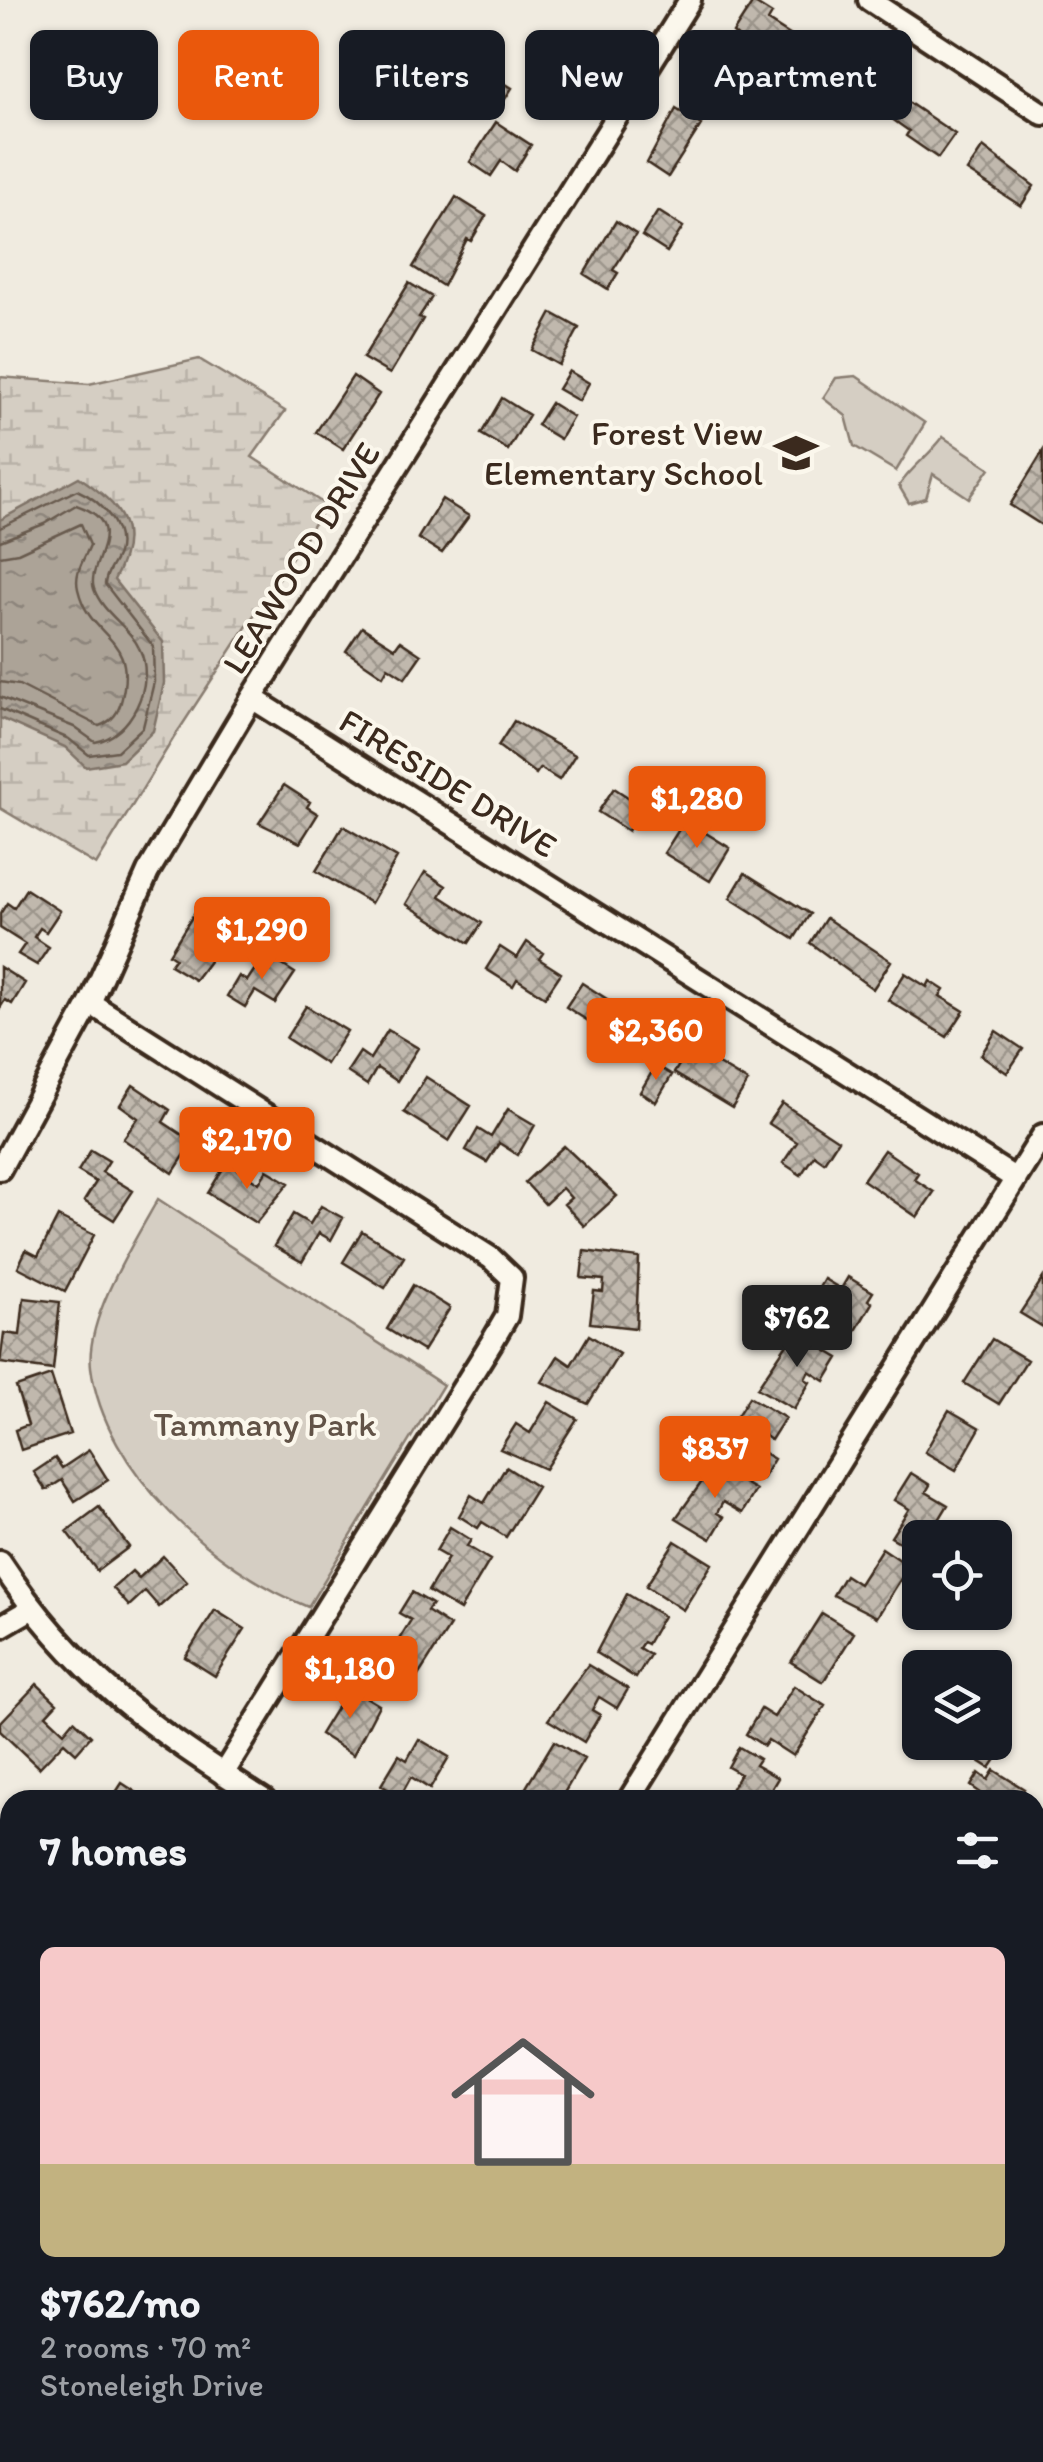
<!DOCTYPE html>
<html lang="en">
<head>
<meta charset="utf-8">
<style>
	:root { --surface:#171b24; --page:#20242c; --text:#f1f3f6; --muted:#9ea1a6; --accent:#ea580c }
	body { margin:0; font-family:Itim,sans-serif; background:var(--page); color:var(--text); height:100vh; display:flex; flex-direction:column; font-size:38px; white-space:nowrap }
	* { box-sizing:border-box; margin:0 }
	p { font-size:32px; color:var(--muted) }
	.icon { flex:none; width:55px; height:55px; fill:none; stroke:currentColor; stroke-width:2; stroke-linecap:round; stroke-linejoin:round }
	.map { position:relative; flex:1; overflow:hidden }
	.panel { position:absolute; left:0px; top:1790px; width:1045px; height:672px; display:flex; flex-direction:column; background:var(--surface); border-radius:30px 30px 0 0; box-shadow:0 2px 8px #0004 }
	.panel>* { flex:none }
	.guide { position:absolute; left:30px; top:30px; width:985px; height:90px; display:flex; gap:20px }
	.fabs { position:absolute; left:902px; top:1520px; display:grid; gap:20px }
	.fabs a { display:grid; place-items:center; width:110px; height:110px; border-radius:15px; background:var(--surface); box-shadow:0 2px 8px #0004; font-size:50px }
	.price { position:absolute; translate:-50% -85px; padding:0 22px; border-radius:10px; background:var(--accent); color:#fff; font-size:32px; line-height:65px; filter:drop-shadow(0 2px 5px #0008) }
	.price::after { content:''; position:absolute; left:50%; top:60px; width:30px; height:22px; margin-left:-15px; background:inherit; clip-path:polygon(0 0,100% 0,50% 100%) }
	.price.selected { background:#222; color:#fff }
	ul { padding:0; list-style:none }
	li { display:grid; align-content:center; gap:20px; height:530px; padding:0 40px }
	li span { display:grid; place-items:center; height:310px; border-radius:15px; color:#555 }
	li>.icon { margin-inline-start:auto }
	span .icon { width:180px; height:180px; fill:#fffc; stroke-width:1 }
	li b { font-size:42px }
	h2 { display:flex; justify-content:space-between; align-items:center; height:120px; padding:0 40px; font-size:42px }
	.tag { padding:0 35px; border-radius:15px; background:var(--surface); box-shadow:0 2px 8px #0004; font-size:35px; line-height:90px }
	.tag.selected { background:var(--accent); color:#fff }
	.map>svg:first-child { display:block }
</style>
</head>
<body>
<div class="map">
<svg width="1043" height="2462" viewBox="0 0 1043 2462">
	<defs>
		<pattern id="forest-crowns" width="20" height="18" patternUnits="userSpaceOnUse" patternTransform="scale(2.5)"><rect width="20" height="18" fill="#d5cec3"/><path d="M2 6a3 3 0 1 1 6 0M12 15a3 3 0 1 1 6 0" fill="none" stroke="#b8b1a7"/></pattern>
		<pattern id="wetland-marsh" width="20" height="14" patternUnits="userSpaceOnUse" patternTransform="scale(2.5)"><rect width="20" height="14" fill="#d5cec3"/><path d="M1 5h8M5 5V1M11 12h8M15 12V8" fill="none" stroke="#b8b1a7"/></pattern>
		<pattern id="water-ripples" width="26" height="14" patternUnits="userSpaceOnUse" patternTransform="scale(2.5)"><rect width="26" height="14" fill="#aca397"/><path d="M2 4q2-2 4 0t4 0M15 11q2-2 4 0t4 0" fill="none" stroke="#8d857b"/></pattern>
		<pattern id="building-cross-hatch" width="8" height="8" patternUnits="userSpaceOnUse" patternTransform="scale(2.5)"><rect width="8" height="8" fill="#c0b8ad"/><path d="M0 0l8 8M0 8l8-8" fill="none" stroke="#9d968c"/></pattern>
	</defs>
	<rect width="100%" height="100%" fill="#f0ebe0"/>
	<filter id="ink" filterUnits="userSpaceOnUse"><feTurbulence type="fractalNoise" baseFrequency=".01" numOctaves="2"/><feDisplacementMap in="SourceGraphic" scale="20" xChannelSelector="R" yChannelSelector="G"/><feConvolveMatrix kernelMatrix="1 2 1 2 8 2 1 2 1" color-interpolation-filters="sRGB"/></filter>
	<g filter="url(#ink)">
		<path fill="#d5cec3" stroke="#887c70" stroke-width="2.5" d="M856 376 925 423 896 471 854 446 846 416 823 398 836 378Z
			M943 437 990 468 969 498 933 474 926 498 909 503 899 486C911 467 929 456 943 437Z
			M158 1199 443 1385 308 1607C216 1570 104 1472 91 1367 85 1319 135 1240 158 1199Z"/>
		<path fill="url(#forest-crowns)" stroke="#887c70" stroke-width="2.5" d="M0 2347 10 2354V2452L145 2453 141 2462H0Z"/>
		<path fill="url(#wetland-marsh)" stroke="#887c70" stroke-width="2.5" d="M199 359 285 411 252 457 326 505 173 739 96 865 0 808V377L89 384Z"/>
		<path fill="url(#water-ripples)" stroke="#7f7367" stroke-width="2.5" d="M79 477C123 507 141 529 114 580L163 642 164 683 153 731 122 761 86 767 65 747 0 718V520Z"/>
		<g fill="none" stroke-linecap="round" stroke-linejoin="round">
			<path stroke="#685a4e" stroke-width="2.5" d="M0 528 77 490C100 500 126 526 118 554 114 565 106 571 105 584L153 646 154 682 143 727 117 751 89 755 69 739 0 709
				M0 541 44 524 76 505C134 524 85 564 94 589 103 614 130 627 140 650 156 684 130 737 95 742L74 727 0 697
				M0 556 18 553 81 524 90 545C84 560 74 572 78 589 90 641 137 634 122 698 119 712 113 721 99 726L19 685 0 682"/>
		</g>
		<path fill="url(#building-cross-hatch)" stroke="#3b2a1e" stroke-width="2.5" d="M753 2 772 14 768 21 799 41 785 63 768 51 763 59 733 33Z
			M557 41 582 56 560 92 535 77Z
			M823 48 840 58 837 63 877 87 862 110 823 86 827 80 810 70Z
			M493 76 512 88 502 104 483 91Z
			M905 100 955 134 938 158 906 136 909 131 892 119Z
			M676 109 701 125 668 177 647 163Z
			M496 122 531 145 515 171 501 161 491 176 470 162Z
			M983 147 1034 186 1021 206 967 171Z
			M456 197 486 216 471 241 467 239 443 286 413 267Z
			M658 211 683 227 667 252 642 236Z
			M616 221 636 234 613 270 618 273 608 289 584 274Z
			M409 283 432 297 419 317 423 319 390 374 363 358Z
			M552 313 579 328 559 365 532 350Z
			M569 371 589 383 579 401 558 389Z
			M353 376 379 394 343 449 316 432Z
			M502 398 529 415 508 450 481 434Z
			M551 403 573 417 560 439 537 425Z
			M1043 451V526L1010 505Z
			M442 499 469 516 442 553 418 538Z
			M362 627 395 648 400 641 421 655 405 678 388 667 383 676 346 651Z
			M514 721 575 755 559 780 540 768 536 774 498 746Z
			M284 785 310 802 307 807 318 814 300 843 259 823Z
			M614 788 643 807 628 831 598 812Z
			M685 820 730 848 710 881 664 853Z
			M343 826 397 858 371 903 316 871Z
			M425 872 446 886 440 896 482 923 469 943 406 904Z
			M745 873 810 914 794 939 730 898Z
			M26 889 60 911 46 932 40 928 34 937 49 947 37 965 18 954 25 944 0 928V914L7 903 14 908Z
			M195 912 230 933 195 980 170 965 175 958 169 954Z
			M826 918 891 961 873 989 810 943Z
			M527 942 543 953 539 959 561 973 545 997 517 979 513 986 486 969 500 947 517 958Z
			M265 954 295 973 275 1003 255 991 245 1007 227 996 239 976 247 981Z
			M0 967 25 983 12 1004 5 1000 0 1008Z
			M905 973 927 987 930 981 944 990 940 996 964 1011 947 1037 888 1000Z
			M582 983 649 1026 634 1050 566 1007Z
			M306 1006 347 1031 326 1064 286 1038Z
			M388 1030 418 1048 397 1081 377 1068 367 1085 347 1072 360 1052 370 1059Z
			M996 1031 1023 1049 1007 1073 981 1055Z
			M690 1047 748 1082 732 1108 674 1073Z
			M656 1065 672 1075 656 1102 640 1092Z
			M426 1077 471 1106 449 1141 404 1112Z
			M133 1085 170 1110 163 1122 193 1142 173 1173 123 1139 138 1118 120 1105Z
			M782 1103 838 1140 824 1162 814 1155 801 1175 783 1163 797 1142 768 1123Z
			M508 1109 535 1125 518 1155 499 1143 487 1162 466 1150 478 1129 491 1137Z
			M564 1146 617 1196 584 1226 564 1204 571 1198 562 1188 545 1204 525 1182Z
			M91 1150 109 1161 102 1172 133 1191 114 1220 84 1201 96 1182 78 1171Z
			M884 1150 918 1173 914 1179 934 1192 917 1217 863 1180Z
			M227 1162 259 1183 267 1170 289 1183 256 1223 208 1193Z
			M321 1206 343 1218 331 1240 319 1233 302 1262 274 1246 293 1214 310 1224Z
			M58 1217 94 1235 65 1291 18 1267 26 1250 38 1256Z
			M362 1231 404 1257 385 1288 343 1262Z
			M584 1251 639 1258 636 1328 590 1323 594 1291 603 1292 604 1280 581 1278Z
			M848 1277 873 1292 868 1300 872 1303 848 1344 814 1325 828 1301 816 1293 824 1279 841 1289Z
			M1043 1278V1327L1020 1313Z
			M413 1285 450 1308 423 1351 387 1329Z
			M24 1298 60 1302 53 1370 0 1363 4 1333 20 1335Z
			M795 1332 839 1358 825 1381 809 1371 805 1379 810 1382 794 1409 757 1388Z
			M589 1335 619 1354 588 1404 542 1382 558 1356 571 1365Z
			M992 1339 1027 1360 999 1404 964 1383Z
			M51 1375 70 1434 21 1450 15 1430 28 1425 16 1387Z
			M749 1397 785 1418 771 1440 764 1435 756 1448 774 1459 762 1479 721 1455 740 1422 735 1419Z
			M549 1402 577 1419 545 1469 500 1449 516 1424 530 1433Z
			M949 1410 980 1428 956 1470 925 1452Z
			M89 1450 108 1480 75 1501 62 1480 46 1490 34 1472 55 1458 62 1468Z
			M714 1465 756 1490 742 1513 723 1502 717 1513 724 1517 711 1539 676 1518Z
			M506 1467 537 1487 506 1537 482 1522 478 1528 459 1516 471 1495 484 1503Z
			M911 1473 930 1485 926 1492 948 1505 928 1538H920L918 1553 891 1537 909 1509 894 1500Z
			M99 1507 129 1547 97 1571 67 1531Z
			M450 1527 471 1540 467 1546 490 1560 460 1610 428 1591 448 1558 436 1551Z
			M675 1541 712 1564 683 1610 646 1586Z
			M882 1548 909 1566 877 1617 833 1595 845 1575 859 1584Z
			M163 1556 187 1582 159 1607 145 1591 129 1606 113 1588 132 1571 139 1578Z
			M412 1592 432 1604 427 1611 450 1626 418 1676 388 1657 411 1620 399 1613Z
			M627 1594 663 1616 647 1644 643 1642 639 1648 650 1655 636 1678 596 1653Z
			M215 1610 245 1629 215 1676 185 1657Z
			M822 1613 854 1633 823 1682 791 1662Z
			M588 1665 628 1689 617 1708 599 1697 592 1710 600 1715 584 1742 548 1720Z
			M37 1684 57 1703 46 1715 64 1732 74 1720 91 1736 76 1753 64 1742 39 1768 0 1731V1723Z
			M794 1686 825 1706 793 1756 768 1740 764 1746 746 1734 761 1709 774 1717Z
			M349 1687 379 1705 353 1755 320 1734Z
			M419 1739 449 1757 430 1789 411 1777 400 1797 381 1785 399 1755 407 1760Z
			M995 1740 1005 1746 990 1768 965 1752 971 1742Z
			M554 1741 584 1759 560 1800H542L525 1789Z
			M739 1747 759 1759 755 1765 778 1778 765 1800H725L740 1774 728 1767Z
			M994 1770 1024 1789 1017 1800H977L981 1793 971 1786 979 1773 988 1780Z
			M122 1783 139 1794 135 1800H111Z
			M1035 2060 1043 2066V2107L1035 2115Z
			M1042 2321 1043 2322V2371L1035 2366V2332Z
			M1035 2377 1043 2382V2429L1035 2424Z
			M442 2452H459L474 2462H436Z
			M595 2452H628L622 2462H590Z
			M784 2452H815L812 2457 816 2460 778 2462Z"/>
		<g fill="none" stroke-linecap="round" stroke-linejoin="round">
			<g stroke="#3b2a1e" stroke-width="28">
				<path id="street" d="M869 0 1043 114
					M252 698 1016 1179
					M90 1003 491 1258 512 1278 507 1316 493 1340 223 1774
					M0 1169 90 1003 148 872 252 698 690 0
					M0 1562C75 1676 151 1728 264 1800
					M0 1627 31 1609
					M629 1800 1043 1135
					M1035 1918 1043 1905
					M694 2462 700 2452"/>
			</g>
			<g stroke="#3b2a1e" stroke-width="38">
				<path id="secondary" d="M0 2323 10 2329
					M207 2452 223 2462"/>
			</g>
			<use href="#street" stroke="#fbf7ec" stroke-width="20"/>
			<use href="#secondary" stroke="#fbf7ec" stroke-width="30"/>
		</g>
	</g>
	<defs>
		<g id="school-bare" transform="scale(3.45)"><path d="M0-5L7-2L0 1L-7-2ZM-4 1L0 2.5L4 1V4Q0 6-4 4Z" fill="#3b2a1e" stroke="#fbf7ec" stroke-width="2.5" paint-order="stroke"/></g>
	</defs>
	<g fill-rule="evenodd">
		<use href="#school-bare" x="796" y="453"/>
	</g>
	<g text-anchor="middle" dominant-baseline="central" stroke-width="8" stroke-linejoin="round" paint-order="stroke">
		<g font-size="35" fill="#3b2a1e" stroke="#fbf7ec" text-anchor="end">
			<text x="763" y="433">Forest View<tspan x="763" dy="40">Elementary School</tspan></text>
		</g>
		<g font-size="35" fill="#3b2a1e" stroke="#fbf7ec">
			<text transform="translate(301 558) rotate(-58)">LEAWOOD DRIVE</text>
			<text transform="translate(448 783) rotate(32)">FIRESIDE DRIVE</text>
		</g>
		<g font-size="35" fill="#625347" stroke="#fbf7ec">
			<text x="265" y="1424">Tammany Park</text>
		</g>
	</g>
</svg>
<div class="fabs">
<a><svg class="icon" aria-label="locate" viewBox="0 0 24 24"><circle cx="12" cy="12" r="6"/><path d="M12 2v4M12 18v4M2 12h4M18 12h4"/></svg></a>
<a><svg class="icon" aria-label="layers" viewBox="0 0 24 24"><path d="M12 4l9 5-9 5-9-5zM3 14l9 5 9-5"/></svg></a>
</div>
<b class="price" style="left:697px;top:851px">$1,280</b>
<b class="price" style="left:262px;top:982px">$1,290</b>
<b class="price" style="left:656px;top:1083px">$2,360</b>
<b class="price" style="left:247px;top:1192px">$2,170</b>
<b class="price selected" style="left:797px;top:1370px">$762</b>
<b class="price" style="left:715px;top:1501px">$837</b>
<b class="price" style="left:350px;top:1721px">$1,180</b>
<div class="guide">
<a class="tag">Buy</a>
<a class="tag selected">Rent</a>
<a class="tag">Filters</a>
<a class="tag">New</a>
<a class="tag">Apartment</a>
</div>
<section class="panel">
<h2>7 homes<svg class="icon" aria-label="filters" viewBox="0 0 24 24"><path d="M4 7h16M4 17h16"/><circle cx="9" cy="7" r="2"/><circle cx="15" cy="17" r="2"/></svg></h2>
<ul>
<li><span style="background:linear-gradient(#f6c9c9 70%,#c2b280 0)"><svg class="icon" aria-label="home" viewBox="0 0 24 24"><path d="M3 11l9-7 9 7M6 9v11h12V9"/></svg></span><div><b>$762/mo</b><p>2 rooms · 70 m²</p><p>Stoneleigh Drive</p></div></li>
</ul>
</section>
</div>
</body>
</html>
